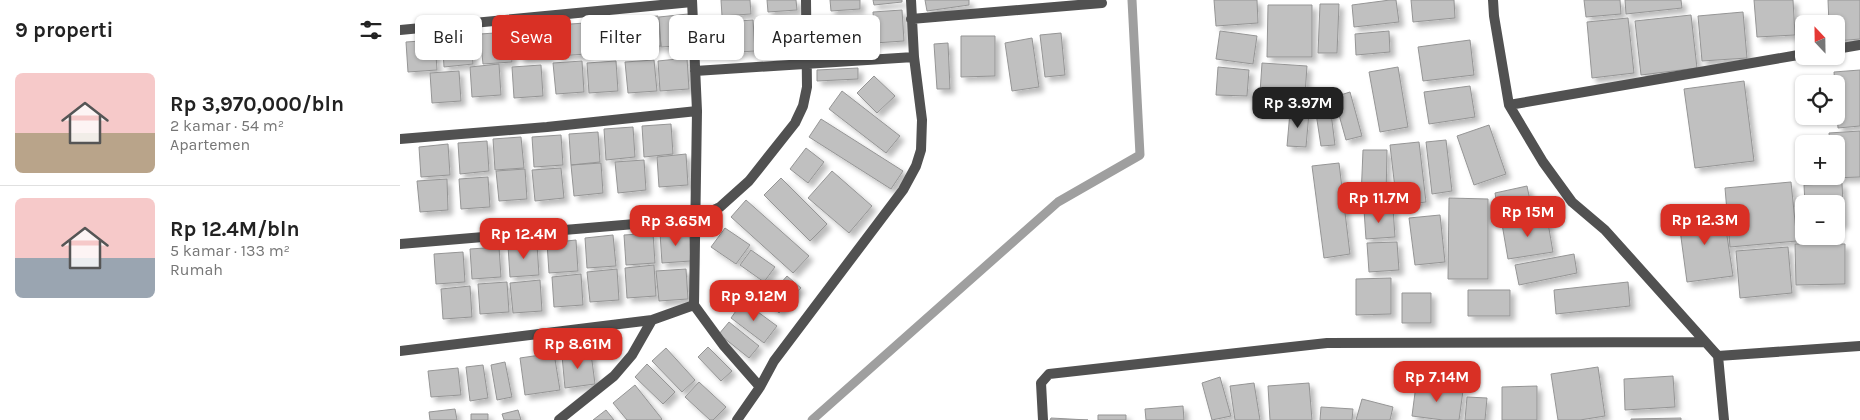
<!DOCTYPE html>
<html lang="id">
<head>
<meta charset="utf-8">
<style>
	:root { --surface:#fff; --page:#f2f2f2; --text:#222; --muted:#767676; --line:#e0e0e0; --accent:#d93025 }
	body { margin:0; font-family:Karla,sans-serif; background:var(--page); color:var(--text); height:100vh; display:flex; flex-direction:column; font-size:19px; white-space:nowrap }
	* { box-sizing:border-box; margin:0 }
	p { font-size:16px; color:var(--muted) }
	.icon { flex:none; width:28px; height:28px; fill:none; stroke:currentColor; stroke-width:2; stroke-linecap:round; stroke-linejoin:round }
	.map { position:relative; flex:1; overflow:hidden }
	.side { display:flex; flex-direction:column; background:var(--surface); width:400px }
	.side>* { flex:none }
	.hud { position:absolute; left:15px; top:15px; width:475px; height:45px; display:flex; gap:10px }
	.needle { width:32px; rotate:338deg }
	.tools { position:absolute; left:1395px; top:15px; display:grid; gap:10px }
	.tools a { display:grid; place-items:center; width:50px; height:50px; border-radius:8px; background:var(--surface); box-shadow:0 1px 4px #0004; font-size:25px }
	.price { position:absolute; translate:-50% -42px; padding:0 11px; border-radius:10px; background:var(--accent); color:#fff; font-size:16px; line-height:32px; filter:drop-shadow(0 1px 2px #0008) }
	.price::after { content:''; position:absolute; left:50%; top:30px; width:15px; height:11px; margin-left:-8px; background:inherit; clip-path:polygon(0 0,100% 0,50% 100%) }
	.price.current { background:#222; color:#fff }
	ul { padding:0; list-style:none }
	li { display:flex; align-items:center; gap:15px; height:125px; padding:0 15px }
	li+li { border-top:1px solid var(--line) }
	li span { display:grid; place-items:center; flex:none; width:140px; height:100px; border-radius:8px; color:#555 }
	li>.icon { margin-inline-start:auto }
	span .icon { width:60px; height:60px; fill:#fffc; stroke-width:1 }
	li b { font-size:21px }
	h2 { display:flex; justify-content:space-between; align-items:center; height:60px; padding:0 15px; font-size:21px }
	.chip { padding:0 18px; border-radius:8px; background:var(--surface); box-shadow:0 1px 4px #0004; font-size:18px; line-height:45px }
	.chip.current { background:var(--accent); color:#fff }
	main { display:flex; flex:1; min-height:0 }
	.map>svg:first-child { display:block }
</style>
</head>
<body>
<main>
<section class="side">
<h2>9 properti<svg class="icon" aria-label="filters" viewBox="0 0 24 24"><path d="M4 7h16M4 17h16"/><circle cx="9" cy="7" r="2"/><circle cx="15" cy="17" r="2"/></svg></h2>
<ul>
<li><span style="background:linear-gradient(#f6c9c9 60%,#b9a48a 0)"><svg class="icon" aria-label="home" viewBox="0 0 24 24"><path d="M3 11l9-7 9 7M6 9v11h12V9"/></svg></span><div><b>Rp 3,970,000/bln</b><p>2 kamar · 54 m²</p><p>Apartemen</p></div></li>
<li><span style="background:linear-gradient(#f6c9c9 60%,#9aa5b1 0)"><svg class="icon" aria-label="home" viewBox="0 0 24 24"><path d="M3 11l9-7 9 7M6 9v11h12V9"/></svg></span><div><b>Rp 12.4M/bln</b><p>5 kamar · 133 m²</p><p>Rumah</p></div></li>
</ul>
</section>
<div class="map">
<svg width="1460" height="420" viewBox="0 0 1460 420">
	<defs>
		<filter id="shadow"><feDropShadow dx="4.5" dy="4.5" stdDeviation="2.5" flood-color="#0004"/></filter>
	</defs>
	<rect width="100%" height="100%" fill="#fff"/>
	<g fill="none" stroke-linecap="round" stroke-linejoin="round">
		<path stroke="#9f9f9f" stroke-width="9" d="M412 420 658 202 740 155 732 0"/>
	</g>
	<path fill="#c0c0c0" stroke="#959595" filter="url(#shadow)" d="M321 0H350L351 14 322 16Z
		M367 0H396L397 10 368 12Z
		M430 0H460V9L431 11Z
		M473 0H502V2L474 5Z
		M525 0H569V5L527 11Z
		M814 0H857L858 23 816 26Z
		M990 0H996L999 22 954 27 952 5Z
		M1011 0H1054L1055 18 1013 22Z
		M1184 0H1220L1221 14 1186 17Z
		M1225 0H1281L1282 8 1226 14Z
		M1354 0H1393L1395 35 1357 37Z
		M1428 0H1460V39L1436 41V24H1429Z
		M920 4H939L937 53H918Z
		M868 5H912V57H867Z
		M502 10 504 41 475 43 473 12Z
		M1343 12 1347 58 1302 61 1298 16Z
		M288 14 291 45 261 47 259 17Z
		M1291 15 1297 68 1241 75 1235 21Z
		M258 16 261 46 231 49 229 18Z
		M224 17 227 48 197 50 195 19Z
		M1228 18 1234 73 1192 78 1187 22Z
		M353 20 355 51 326 53 324 22Z
		M397 21 399 52 371 54 368 23Z
		M461 21 463 51 434 54 432 23Z
		M185 23 187 54 158 56 156 25Z
		M147 27 149 57 120 59 118 29Z
		M820 31 857 36 853 64 816 59Z
		M989 31 990 52 956 55 955 34Z
		M110 32 112 62 83 64 80 34Z
		M661 33 665 75 645 77 640 35Z
		M71 34 73 64 44 67 42 36Z
		M561 36H595V76L561 77Z
		M632 38 639 87 612 91 605 43Z
		M35 40 37 70 8 72 6 42Z
		M1070 40 1074 75 1023 81 1018 47Z
		M548 43 550 89H537L534 44Z
		M287 58 289 89 260 91 258 61Z
		M254 60 257 91 228 93 225 62Z
		M182 61 184 92 156 94 153 63Z
		M216 61 218 91 189 93 187 63Z
		M862 63 907 66 905 95 860 93Z
		M99 64 101 95 72 97 70 67Z
		M141 65 143 96 114 98 112 67Z
		M818 67 849 70 847 96 816 95Z
		M998 67 1008 127 980 132 969 72Z
		M458 68V79L417 81V70Z
		M1460 70V126L1438 128 1434 72Z
		M59 71 61 101 32 103 30 73Z
		M474 76 495 96 477 113 457 93Z
		M1344 81 1354 161 1295 168 1284 89Z
		M1070 86 1075 117 1029 124 1024 92Z
		M442 91 500 136 486 153 429 109Z
		M950 92 962 136 946 140 934 97Z
		M930 105 935 145 921 146 915 107Z
		M890 112 909 113 906 147 887 146Z
		M421 119 503 171 491 189 409 137Z
		M271 124 273 154 244 157 242 126Z
		M1089 125 1106 174 1074 185 1057 136Z
		M233 127 235 157 206 160 204 129Z
		M1460 131V177L1432 178V176H1436V144H1430L1429 133Z
		M198 132 200 162 171 165 169 134Z
		M161 135 163 165 134 167 132 137Z
		M121 137 124 168 95 170 93 139Z
		M1046 140 1052 191 1032 194 1026 142Z
		M87 141 89 171 60 174 58 143Z
		M1019 142 1026 202 997 206 990 145Z
		M48 144 50 175 21 177 19 147Z
		M406 148 424 162 408 183 390 169Z
		M963 150H987L986 199 961 198Z
		M286 154 288 185 259 187 257 157Z
		M244 160 246 190 218 193 215 162Z
		M201 163 203 193 174 196 171 165Z
		M939 163 950 254 924 258 912 166Z
		M161 168 164 198 135 201 132 170Z
		M125 169 127 199 99 201 96 171Z
		M432 171 472 206 449 233 408 198Z
		M88 177 90 207 61 209 59 179Z
		M381 178 427 224 410 241 364 195Z
		M47 179 48 210 20 212 17 181Z
		M1391 182 1397 241 1330 247 1325 188Z
		M1442 183 1444 224 1436 225V204H1405L1404 185Z
		M1127 186 1132 210 1099 217 1095 193Z
		M1049 198 1088 199V279H1048Z
		M346 200 409 256 393 273 331 217Z
		M993 208 995 237 966 239 964 210Z
		M1323 209 1333 276 1287 282 1278 215Z
		M1040 215 1045 262 1015 265 1009 218Z
		M1147 217 1153 252 1108 259 1102 224Z
		M325 228 350 245 336 264 311 247Z
		M289 231 291 261 262 263 260 233Z
		M253 233 255 263 226 265 224 235Z
		M213 235 216 266 187 268 185 238Z
		M176 240 178 271 149 273 147 243Z
		M997 242 999 270 969 272 967 243Z
		M137 244 139 275 110 277 108 246Z
		M1395 244H1445V284L1396 285Z
		M99 247 101 277 72 279 70 249Z
		M1388 247 1392 293 1340 298 1336 251Z
		M351 250 375 267 364 282 340 265Z
		M63 252 65 282 36 284 34 254Z
		M1174 254 1177 273 1119 285 1115 265Z
		M254 265 256 296 227 298 225 268Z
		M217 269 219 300 190 302 187 272Z
		M286 269 288 299 259 301 256 271Z
		M181 274 183 305 154 307 152 277Z
		M387 276 401 288 379 313 365 301Z
		M991 278V314L956 315V279Z
		M140 280 142 311 113 313 110 283Z
		M107 282 109 312 80 314 78 284Z
		M1228 282 1230 306 1156 314 1154 290Z
		M70 286 72 317 43 319 41 289Z
		M1068 290H1110V316H1068Z
		M1002 293H1031V323H1002Z
		M343 301 377 326 364 343 331 318Z
		M329 322 359 346 349 358 319 334Z
		M308 347 332 371 321 381 298 357Z
		M266 348 295 380 282 392 252 361Z
		M154 353 160 390 125 395 120 358Z
		M191 353 195 384 165 388 162 356Z
		M105 362 112 397 97 400 91 365Z
		M247 364 275 392 263 404 235 377Z
		M83 365 88 398 70 401 66 367Z
		M1198 367 1205 416 1180 420H1158L1151 374Z
		M58 368 61 395 31 397 28 371Z
		M1273 376 1275 407 1225 410 1224 379Z
		M820 377 831 416 812 420 802 383Z
		M299 382 326 407 313 420H310L285 397Z
		M854 383 860 420H835L830 386Z
		M909 383 912 420H870L868 386Z
		M235 385 262 419 261 420H227L213 403Z
		M1016 385 1063 391 1059 420H1043L1012 416Z
		M1137 386V420H1102V387Z
		M1067 397 1087 398 1085 420H1065Z
		M962 399 993 407 990 420H956Z
		M783 406 784 420H746L745 409Z
		M921 407 953 409 952 420H920Z
		M55 409 57 420H30L29 412Z
		M118 410 121 420H104L102 414Z
		M206 410 214 420H193Z
		M71 414H88V420H71Z
		M698 415H726V420H698Z
		M651 418 688 420H650Z
		M1281 418V420H1231V419Z"/>
	<g fill="none" stroke-linecap="round" stroke-linejoin="round">
		<path stroke="#515151" stroke-width="10" d="M292 0 297 111 294 305 324 346 360 387
			M1093 0 1094 16 1109 105 1143 162 1172 202 1205 230 1318 356 1324 420
			M511 19 702 3
			M0 30 292 2
			M1436 49 1460 45
			M295 71 514 57
			M1109 105 1404 54
			M0 139 147 127 297 111
			M0 244 294 219 320 207 349 181 395 123 403 106 407 87 406 0
			M0 351 252 320 294 305
			M1318 356 1460 346
			M159 420 214 376 232 355 252 320
			M337 420 360 387 374 361 503 190 516 166 521 150 522 120 514 57 511 0
			M643 420 641 383 649 374 927 343 1305 342"/>
	</g>
</svg>
<div class="tools">
<a><svg class="needle" viewBox="-14 -14 28 28"><path d="M0-13l5 13h-10z" fill="#e53935"/><path d="M0 13l5-13h-10z" fill="#767676"/></svg></a>
<a><svg class="icon" aria-label="locate" viewBox="0 0 24 24"><circle cx="12" cy="12" r="6"/><path d="M12 2v4M12 18v4M2 12h4M18 12h4"/></svg></a>
<a>+</a>
<a>−</a>
</div>
<b class="price current" style="left:898px;top:129px">Rp 3.97M</b>
<b class="price" style="left:979px;top:224px">Rp 11.7M</b>
<b class="price" style="left:1128px;top:238px">Rp 15M</b>
<b class="price" style="left:1305px;top:246px">Rp 12.3M</b>
<b class="price" style="left:276px;top:247px">Rp 3.65M</b>
<b class="price" style="left:124px;top:260px">Rp 12.4M</b>
<b class="price" style="left:354px;top:322px">Rp 9.12M</b>
<b class="price" style="left:178px;top:370px">Rp 8.61M</b>
<b class="price" style="left:1037px;top:403px">Rp 7.14M</b>
<div class="hud">
<a class="chip">Beli</a>
<a class="chip current">Sewa</a>
<a class="chip">Filter</a>
<a class="chip">Baru</a>
<a class="chip">Apartemen</a>
</div>
</div>
</main>
</body>
</html>
